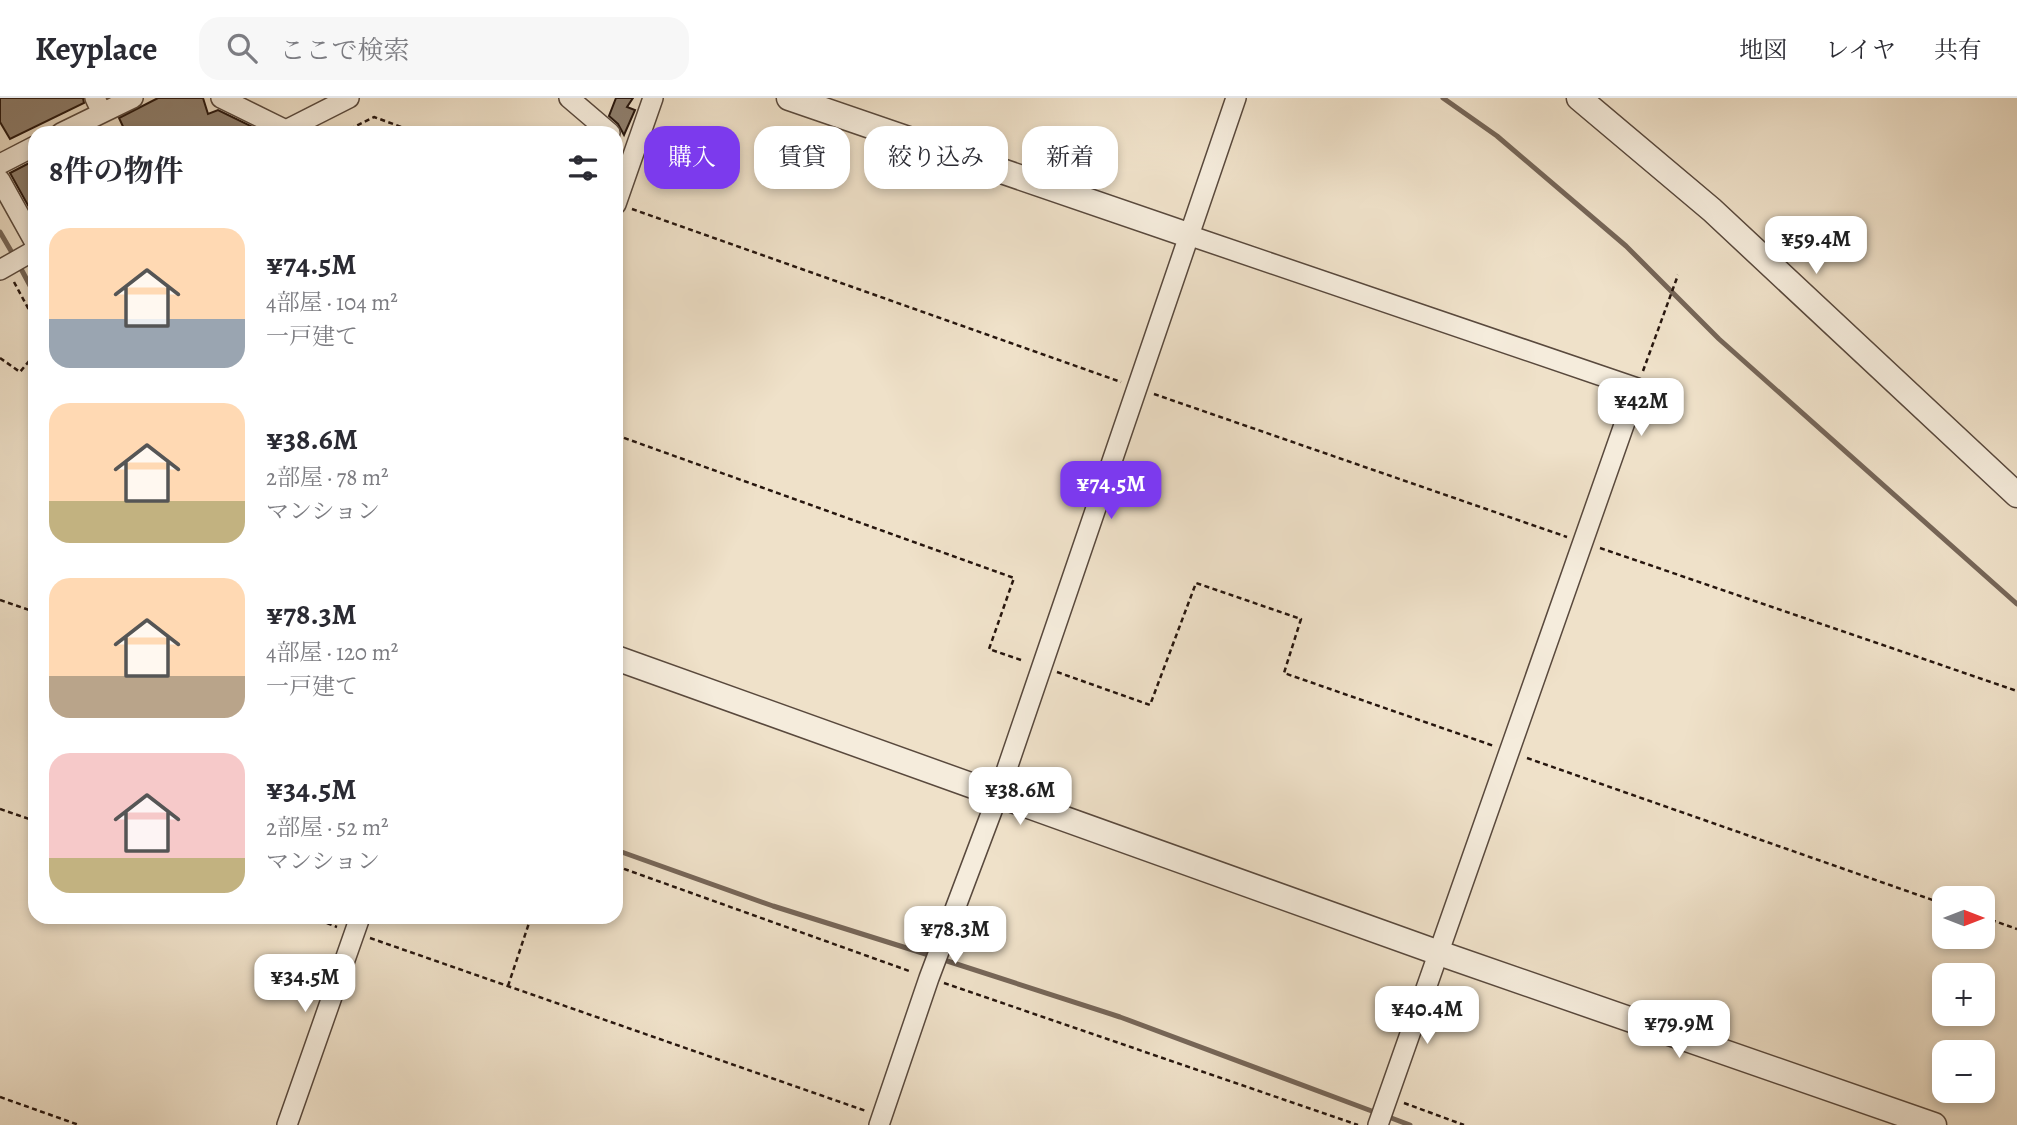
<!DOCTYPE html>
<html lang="ja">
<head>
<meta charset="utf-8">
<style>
	:root { --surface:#fff; --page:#f7f7f7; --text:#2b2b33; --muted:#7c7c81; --line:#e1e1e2; --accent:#7c3aed }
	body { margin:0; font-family:Alegreya,"Noto Serif JP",serif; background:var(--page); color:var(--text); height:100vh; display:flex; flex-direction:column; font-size:26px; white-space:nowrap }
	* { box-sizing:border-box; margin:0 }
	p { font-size:23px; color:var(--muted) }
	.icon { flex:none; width:38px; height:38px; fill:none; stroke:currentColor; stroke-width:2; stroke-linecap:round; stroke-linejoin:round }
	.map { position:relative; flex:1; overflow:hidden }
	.sheet { position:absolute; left:28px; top:28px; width:595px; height:798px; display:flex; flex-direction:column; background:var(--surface); border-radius:21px; box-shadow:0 4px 10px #0003 }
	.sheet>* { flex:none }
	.hud { position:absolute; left:644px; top:28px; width:665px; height:63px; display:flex; gap:14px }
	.needle { width:46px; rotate:90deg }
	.fabs { position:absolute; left:1932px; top:788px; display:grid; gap:14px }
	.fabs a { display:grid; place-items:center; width:63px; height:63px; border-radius:14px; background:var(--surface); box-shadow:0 4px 10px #0003; font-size:35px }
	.price { position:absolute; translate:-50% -60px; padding:0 16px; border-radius:14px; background:#fff; color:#222; font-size:23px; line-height:46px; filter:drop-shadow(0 2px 4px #0008) }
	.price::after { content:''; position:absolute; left:50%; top:42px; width:21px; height:16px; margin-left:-10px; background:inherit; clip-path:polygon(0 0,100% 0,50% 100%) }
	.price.on { background:var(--accent); color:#fff }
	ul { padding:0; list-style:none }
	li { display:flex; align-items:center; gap:21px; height:175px; padding:0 21px }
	li span { display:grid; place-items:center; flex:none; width:196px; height:140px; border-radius:21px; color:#555 }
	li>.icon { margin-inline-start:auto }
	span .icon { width:84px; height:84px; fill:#fffc; stroke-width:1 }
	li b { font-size:30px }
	h2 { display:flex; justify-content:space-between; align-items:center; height:84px; padding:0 21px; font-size:30px }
	.tag { padding:0 24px; border-radius:21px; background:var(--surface); box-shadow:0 4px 10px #0003; font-size:24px; line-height:63px }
	.tag.on { background:var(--accent); color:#fff }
	header { display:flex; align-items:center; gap:42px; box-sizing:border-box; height:98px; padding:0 35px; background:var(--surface); border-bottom:2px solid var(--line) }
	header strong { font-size:33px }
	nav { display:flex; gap:38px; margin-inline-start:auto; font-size:24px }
	.search { width:490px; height:63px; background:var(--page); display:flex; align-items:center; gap:18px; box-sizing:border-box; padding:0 24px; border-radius:21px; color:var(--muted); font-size:26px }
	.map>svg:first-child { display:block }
</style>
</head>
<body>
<header>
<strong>Keyplace</strong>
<div class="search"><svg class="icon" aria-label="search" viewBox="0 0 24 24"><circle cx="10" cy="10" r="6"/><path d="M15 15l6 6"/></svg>ここで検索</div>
<nav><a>地図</a><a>レイヤ</a><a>共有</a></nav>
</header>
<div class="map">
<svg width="2017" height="1027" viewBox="0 0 2017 1027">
	<rect width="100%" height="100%" fill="#efe1c9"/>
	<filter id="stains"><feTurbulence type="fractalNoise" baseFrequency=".00286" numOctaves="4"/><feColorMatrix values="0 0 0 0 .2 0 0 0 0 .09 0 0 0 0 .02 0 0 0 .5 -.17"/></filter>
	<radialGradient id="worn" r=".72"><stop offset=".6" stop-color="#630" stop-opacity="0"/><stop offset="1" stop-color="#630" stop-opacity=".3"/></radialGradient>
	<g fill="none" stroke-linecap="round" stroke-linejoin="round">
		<path stroke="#766658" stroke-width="5" d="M1443 0 1497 38 1626 148 1719 241 2017 506
			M0 134 14 158
			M19 167 35 197
			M616 752 773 808 932 858
			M941 861 1120 919 1377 1015
			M1386 1018 1410 1027"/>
	</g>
	<path fill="#8f806f" stroke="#27160e" stroke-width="2" d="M0 0H83L84 5 10 41 0 24Z
		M158 0H203L208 16 218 12 257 31V35H126L119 20Z
		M616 0H633L627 9 635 12 624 37 618 26 609 18Z
		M35 62V120L10 75Z"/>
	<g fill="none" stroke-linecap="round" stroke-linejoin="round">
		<g stroke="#59493d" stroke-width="22">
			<path id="minor" d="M221 0 286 32
				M569 0 610 35
				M102 15 133 0
				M61 35 102 15 95 0
				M280 35 349 0
				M0 66 35 48
				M0 82 35 145
				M616 106 653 0
				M1188 137 1637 290 1378 1027
				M0 172 35 152
				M287 1027 360 819
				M879 1027 929 880 998 697 1236 0"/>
		</g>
		<g stroke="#59493d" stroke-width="27">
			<path id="tertiary" d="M789 0 1188 137
				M1579 0 1712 112 2017 397
				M616 560 1439 855 1934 1027"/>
		</g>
		<path stroke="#27160e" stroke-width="2.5" stroke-dasharray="5 3.5" stroke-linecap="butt" d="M342 35 374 19 418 35
			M632 111 1121 284
			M14 184 35 223
			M0 260 20 274 35 256
			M1643 273 1678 177
			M1154 296 1567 439
			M616 337 1014 480 989 551 1024 563
			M1600 450 2017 593
			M0 502 35 514
			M1057 574 1150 607 1196 485 1301 521 1284 575 1494 648
			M1527 660 1944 806
			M0 711 35 723
			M616 768 912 874
			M311 819 337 829
			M1983 819 2017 831
			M370 840 866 1013
			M944 885 1358 1027
			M508 888 531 819
			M0 999 79 1027
			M1404 1005 1464 1027"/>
		<use href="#minor" stroke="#f5ecdc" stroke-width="19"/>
		<use href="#tertiary" stroke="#f5ecdc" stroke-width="24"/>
	</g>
	<rect width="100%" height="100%" filter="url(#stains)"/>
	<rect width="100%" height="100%" fill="url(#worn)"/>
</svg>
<div class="fabs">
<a><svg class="needle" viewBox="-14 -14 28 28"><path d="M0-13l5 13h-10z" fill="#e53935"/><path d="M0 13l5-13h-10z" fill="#7c7c81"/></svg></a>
<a>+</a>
<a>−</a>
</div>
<b class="price" style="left:1816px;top:178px">¥59.4M</b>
<b class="price" style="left:1641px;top:340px">¥42M</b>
<b class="price on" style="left:1111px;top:423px">¥74.5M</b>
<b class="price" style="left:1020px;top:729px">¥38.6M</b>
<b class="price" style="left:955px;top:868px">¥78.3M</b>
<b class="price" style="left:305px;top:916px">¥34.5M</b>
<b class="price" style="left:1427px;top:948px">¥40.4M</b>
<b class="price" style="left:1679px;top:962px">¥79.9M</b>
<div class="hud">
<a class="tag on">購入</a>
<a class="tag">賃貸</a>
<a class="tag">絞り込み</a>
<a class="tag">新着</a>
</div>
<section class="sheet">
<h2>8件の物件<svg class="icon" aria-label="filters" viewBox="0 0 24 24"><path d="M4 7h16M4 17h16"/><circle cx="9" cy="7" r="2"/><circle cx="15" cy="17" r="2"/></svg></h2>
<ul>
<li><span style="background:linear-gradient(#ffd9b3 65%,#9aa5b1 0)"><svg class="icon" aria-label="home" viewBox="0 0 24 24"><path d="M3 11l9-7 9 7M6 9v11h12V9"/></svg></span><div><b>¥74.5M</b><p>4部屋 · 104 m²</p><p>一戸建て</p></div></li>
<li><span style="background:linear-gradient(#ffd9b3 70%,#c2b280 0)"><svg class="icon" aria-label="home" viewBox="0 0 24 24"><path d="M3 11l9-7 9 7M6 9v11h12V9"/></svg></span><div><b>¥38.6M</b><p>2部屋 · 78 m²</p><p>マンション</p></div></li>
<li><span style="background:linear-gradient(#ffd9b3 70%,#b9a48a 0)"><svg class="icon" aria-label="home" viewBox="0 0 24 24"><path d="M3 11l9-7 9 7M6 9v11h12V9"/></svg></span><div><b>¥78.3M</b><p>4部屋 · 120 m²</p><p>一戸建て</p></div></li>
<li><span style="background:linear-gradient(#f6c9c9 75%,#c2b280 0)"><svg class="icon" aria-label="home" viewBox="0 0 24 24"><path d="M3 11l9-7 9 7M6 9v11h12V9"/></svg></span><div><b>¥34.5M</b><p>2部屋 · 52 m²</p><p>マンション</p></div></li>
</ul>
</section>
</div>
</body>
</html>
